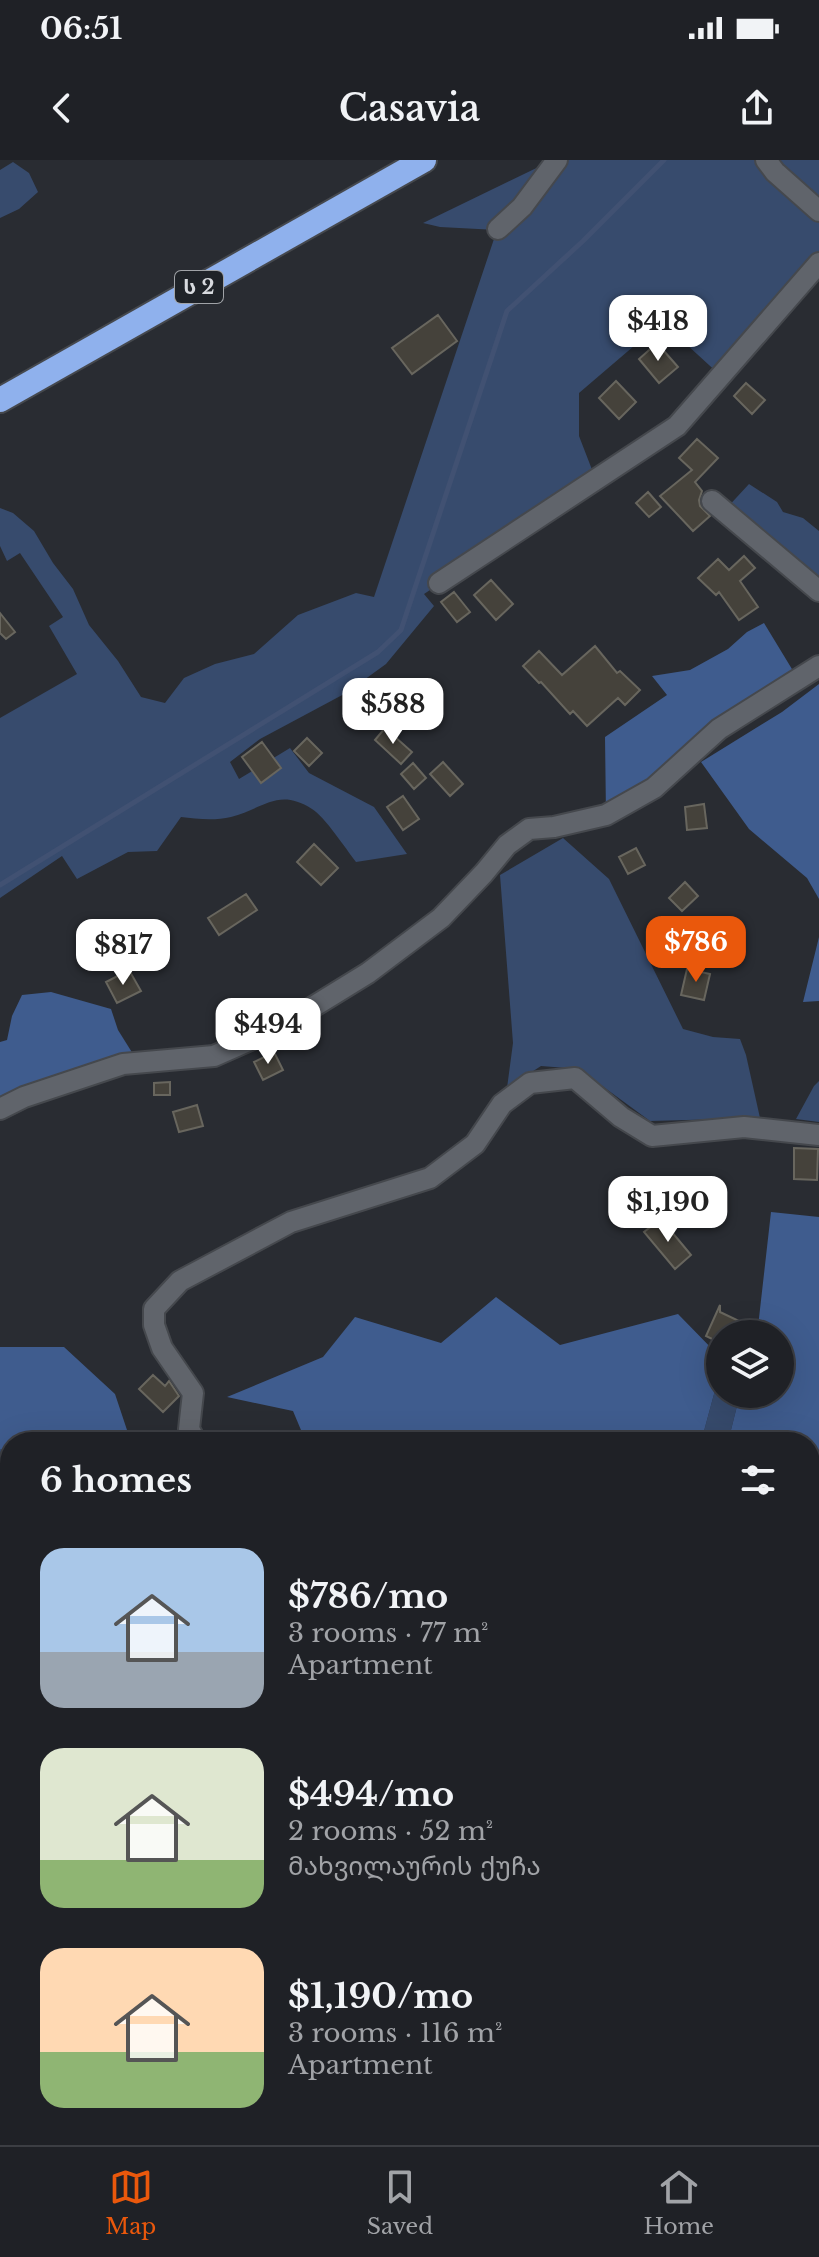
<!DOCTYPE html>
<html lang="en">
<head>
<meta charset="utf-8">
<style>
	:root { --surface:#1f2126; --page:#2c2e32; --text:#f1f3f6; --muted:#a1a3a7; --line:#3c3e43; --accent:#ea580c }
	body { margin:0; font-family:"Libre Baskerville","Noto Sans Georgian",serif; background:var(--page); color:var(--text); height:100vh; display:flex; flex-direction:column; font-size:30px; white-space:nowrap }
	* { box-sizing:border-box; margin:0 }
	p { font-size:26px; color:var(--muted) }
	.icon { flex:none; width:44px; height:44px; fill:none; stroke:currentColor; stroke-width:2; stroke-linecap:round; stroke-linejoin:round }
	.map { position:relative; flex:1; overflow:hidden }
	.sheet { position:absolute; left:0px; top:1272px; width:820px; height:714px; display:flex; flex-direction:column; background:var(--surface); border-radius:32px 32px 0 0; box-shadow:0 8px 32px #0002,0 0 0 2px var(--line) }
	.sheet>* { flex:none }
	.tools { position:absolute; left:706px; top:1160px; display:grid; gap:16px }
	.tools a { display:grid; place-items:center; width:88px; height:88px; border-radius:50%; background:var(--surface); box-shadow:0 8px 32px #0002,0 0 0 2px var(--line); font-size:40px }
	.price { position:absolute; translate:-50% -68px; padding:0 18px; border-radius:16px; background:#fff; color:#222; font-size:26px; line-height:52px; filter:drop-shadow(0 2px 4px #0008) }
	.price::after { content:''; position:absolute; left:50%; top:48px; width:24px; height:18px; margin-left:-12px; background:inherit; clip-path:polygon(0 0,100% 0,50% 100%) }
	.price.current { background:var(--accent); color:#fff }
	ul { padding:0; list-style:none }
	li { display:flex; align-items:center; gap:24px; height:200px; padding:0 40px }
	li span { display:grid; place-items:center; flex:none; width:224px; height:160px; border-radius:24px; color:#555 }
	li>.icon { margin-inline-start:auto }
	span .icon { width:96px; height:96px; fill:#fffc; stroke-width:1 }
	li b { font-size:34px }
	h2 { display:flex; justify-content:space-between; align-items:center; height:96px; padding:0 40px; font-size:34px }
	.status { display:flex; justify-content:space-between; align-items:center; height:56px; padding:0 40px; background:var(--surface); direction:ltr }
	.status svg { height:22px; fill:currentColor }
	header { display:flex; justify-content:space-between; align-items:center; height:104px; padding:0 40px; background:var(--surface); font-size:36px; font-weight:600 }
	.dock { display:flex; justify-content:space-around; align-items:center; height:112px; border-top:2px solid var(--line); background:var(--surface); font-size:22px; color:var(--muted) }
	.dock a { display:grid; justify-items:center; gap:4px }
	.dock .current { color:var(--accent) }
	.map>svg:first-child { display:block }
</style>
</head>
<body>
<div class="status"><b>06:51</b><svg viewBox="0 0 49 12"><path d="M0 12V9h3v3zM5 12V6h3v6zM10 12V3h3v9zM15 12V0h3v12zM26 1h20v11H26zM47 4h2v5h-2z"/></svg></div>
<header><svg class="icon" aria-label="back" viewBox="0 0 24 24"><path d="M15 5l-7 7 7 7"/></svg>Casavia<svg class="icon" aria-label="share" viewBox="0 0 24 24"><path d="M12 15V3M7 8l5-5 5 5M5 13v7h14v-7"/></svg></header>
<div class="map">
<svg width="819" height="1985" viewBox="0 0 819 1985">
	<rect width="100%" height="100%" fill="#292c32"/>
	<path fill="#374b6d" d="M553 0H819V103L721 216 662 162 579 233V276L596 320 424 434 434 446 386 504 346 533 260 579 230 602 239 619 290 588 309 613 374 647 407 694 356 702C346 689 325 657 312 649 278 627 263 649 231 657 215 661 196 659 181 657L157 691 128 692 77 719 62 696 0 738V558L77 514 49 466 63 457 20 393 7 401 0 386V348L13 353 34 371 53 403 73 429 89 465 118 501 141 537 165 543 184 518 215 504 254 494 298 455 356 433 374 437 497 70 440 67 423 63Z
		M13 2 29 13 38 32 19 49 0 58V10Z
		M749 324 777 342 783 352 803 358 819 371V419L724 351Z
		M563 678 609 719 683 869 713 877 740 879 746 895 760 958 650 961 579 909 541 906 507 928 513 883 500 715Z
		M819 921V962L796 959 814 926Z
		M720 1212V1234H740L728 1282H701Z
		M0 1289H10V1353L0 1306Z
		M10 1422V1571L4 1573 0 1570V1427Z
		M0 1696 10 1702V1825L0 1815Z
		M371 1976H449L447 1985H388Z"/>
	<path fill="#3f5c8e" d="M764 463 798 519 606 655 605 577 667 535 652 516 690 510 728 489 747 472Z
		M819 524V739L807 718 749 669 701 602 782 552Z
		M819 777V841L803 842Z
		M51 832 111 849 118 870 138 902 0 949V882L7 880 12 856 22 835Z
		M771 1052 819 1057V1820L810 1819V1282H728L740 1234H780V1174H755L759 1158Z
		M496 1137 560 1185 678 1154 720 1197V1212L701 1282H306L293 1251 227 1237 323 1197 355 1157 441 1183Z
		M0 1187H64L115 1234 131 1282H10V1289H0Z"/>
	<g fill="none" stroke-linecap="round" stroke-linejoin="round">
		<path stroke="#415172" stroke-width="5" d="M0 725 378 492 401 470 507 151 583 81 664 0
			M451 1982 453 1985"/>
		<path stroke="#011643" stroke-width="30" d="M0 1745 10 1752
			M434 1976 451 1982 481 1976
			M498 1976 563 1985 586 1983 593 1985"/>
	</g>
	<path fill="#45423b" stroke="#68665e" stroke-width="2" d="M438 155 457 181 412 214 392 188Z
		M657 183 678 207 659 223 639 199Z
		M616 221 636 242 619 259 599 238Z
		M746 223 765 240 752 254 734 236Z
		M697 279 718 298 695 322 702 331 699 340 700 346 710 356 693 371 660 336 692 310 679 298Z
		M648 332 661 347 649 357 636 343Z
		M744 396 755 408 740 421 758 447 739 460 719 432 716 435 698 418 718 399 729 410Z
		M491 420 513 444 496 460 474 435Z
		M454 432 470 452 457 462 441 442Z
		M0 453 15 472 6 479 0 473Z
		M595 486 617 513 620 511 640 530 625 545 618 538 587 566 573 551 570 554 541 522 539 523 523 506 539 491 562 515Z
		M385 568 412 592 401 604 375 580Z
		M307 578 322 593 309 606 294 591Z
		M262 582 281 608 261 623 242 597Z
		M443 602 463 624 450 636 430 614Z
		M413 603 426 618 414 629 401 614Z
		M403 636 419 659 403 670 387 647Z
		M704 644 707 668 687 670 685 647Z
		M314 684 338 708 321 725 297 702Z
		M636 688 645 705 628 714 619 697Z
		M685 722 698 736 682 751 669 738Z
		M246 734 257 750 219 775 208 758Z
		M687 809 710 814 704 840 681 835Z
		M129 810 141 831 117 843 106 822Z
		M274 892 283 910 263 920 254 902Z
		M170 922V935H154V923Z
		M197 945 203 966 179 972 173 952Z
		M794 988 818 989 817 1020 794 1019Z
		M661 1059 691 1095 675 1109 644 1072Z
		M720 1145V1152L739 1161 733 1174H720V1183L706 1176Z
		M153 1215 165 1226 169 1221 179 1236 163 1252 139 1229Z"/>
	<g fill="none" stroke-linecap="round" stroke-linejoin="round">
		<g stroke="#45484d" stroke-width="24">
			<path id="minor" d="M766 0 775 12 819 51
				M498 69 522 47 557 0
				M712 341 819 431
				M439 423 677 266 819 103
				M0 949 24 937 123 904 214 896 282 866 368 813 441 758 484 713 507 685 529 669 554 667 606 655 654 628 719 569 819 506
				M196 1282 189 1269 193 1233 162 1188 154 1165V1149L180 1121 291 1062 430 1018 475 984 502 944 530 923 575 918 621 957 652 976 744 967 819 975
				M0 1696 10 1702
				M0 1815 10 1825
				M371 1976 388 1985
				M748 1976 816 1985"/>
		</g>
		<g stroke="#45484d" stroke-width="28">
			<path id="highway" d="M0 240 424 0"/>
		</g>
		<use href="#minor" stroke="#60646b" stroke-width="20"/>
		<use href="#highway" stroke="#8fb1ed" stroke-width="24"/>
	</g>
	<g text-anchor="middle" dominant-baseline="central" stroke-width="6" stroke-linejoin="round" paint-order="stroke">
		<rect fill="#1f2328" stroke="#a0a3a7" stroke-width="2" x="175" y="111" width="48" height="32" rx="6"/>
		<g font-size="20" font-weight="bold" fill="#d7dade">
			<text x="199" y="127">ს 2</text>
		</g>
	</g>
</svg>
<div class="tools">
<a><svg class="icon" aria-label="layers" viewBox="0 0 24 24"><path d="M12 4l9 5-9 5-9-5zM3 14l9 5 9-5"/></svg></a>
</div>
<b class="price" style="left:658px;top:203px">$418</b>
<b class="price" style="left:393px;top:586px">$588</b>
<b class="price current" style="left:696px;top:824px">$786</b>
<b class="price" style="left:123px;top:827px">$817</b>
<b class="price" style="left:268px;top:906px">$494</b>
<b class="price" style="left:668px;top:1084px">$1,190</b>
<section class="sheet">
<h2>6 homes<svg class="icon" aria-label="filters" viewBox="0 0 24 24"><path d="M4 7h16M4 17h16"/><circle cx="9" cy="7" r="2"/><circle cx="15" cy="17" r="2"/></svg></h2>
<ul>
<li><span style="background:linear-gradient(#a9c7e8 65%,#9aa5b1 0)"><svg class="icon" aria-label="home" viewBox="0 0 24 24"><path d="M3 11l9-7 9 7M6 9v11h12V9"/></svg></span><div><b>$786/mo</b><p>3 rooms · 77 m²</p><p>Apartment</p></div></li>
<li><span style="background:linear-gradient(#dfe7d0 70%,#8fb573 0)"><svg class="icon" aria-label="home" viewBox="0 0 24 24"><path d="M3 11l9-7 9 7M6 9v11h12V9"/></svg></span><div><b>$494/mo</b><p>2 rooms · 52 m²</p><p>მახვილაურის ქუჩა</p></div></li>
<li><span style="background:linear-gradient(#ffd9b3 65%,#8fb573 0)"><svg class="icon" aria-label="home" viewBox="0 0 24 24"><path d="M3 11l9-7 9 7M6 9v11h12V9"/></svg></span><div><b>$1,190/mo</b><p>3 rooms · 116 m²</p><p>Apartment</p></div></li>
</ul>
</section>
</div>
<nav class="dock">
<a class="current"><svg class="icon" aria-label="map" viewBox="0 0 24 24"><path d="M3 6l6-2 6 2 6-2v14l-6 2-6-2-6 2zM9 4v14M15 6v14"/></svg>Map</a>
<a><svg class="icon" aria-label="saved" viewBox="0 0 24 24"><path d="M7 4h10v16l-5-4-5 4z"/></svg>Saved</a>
<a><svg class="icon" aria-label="home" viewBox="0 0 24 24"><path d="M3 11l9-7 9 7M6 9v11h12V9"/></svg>Home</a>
</nav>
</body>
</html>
